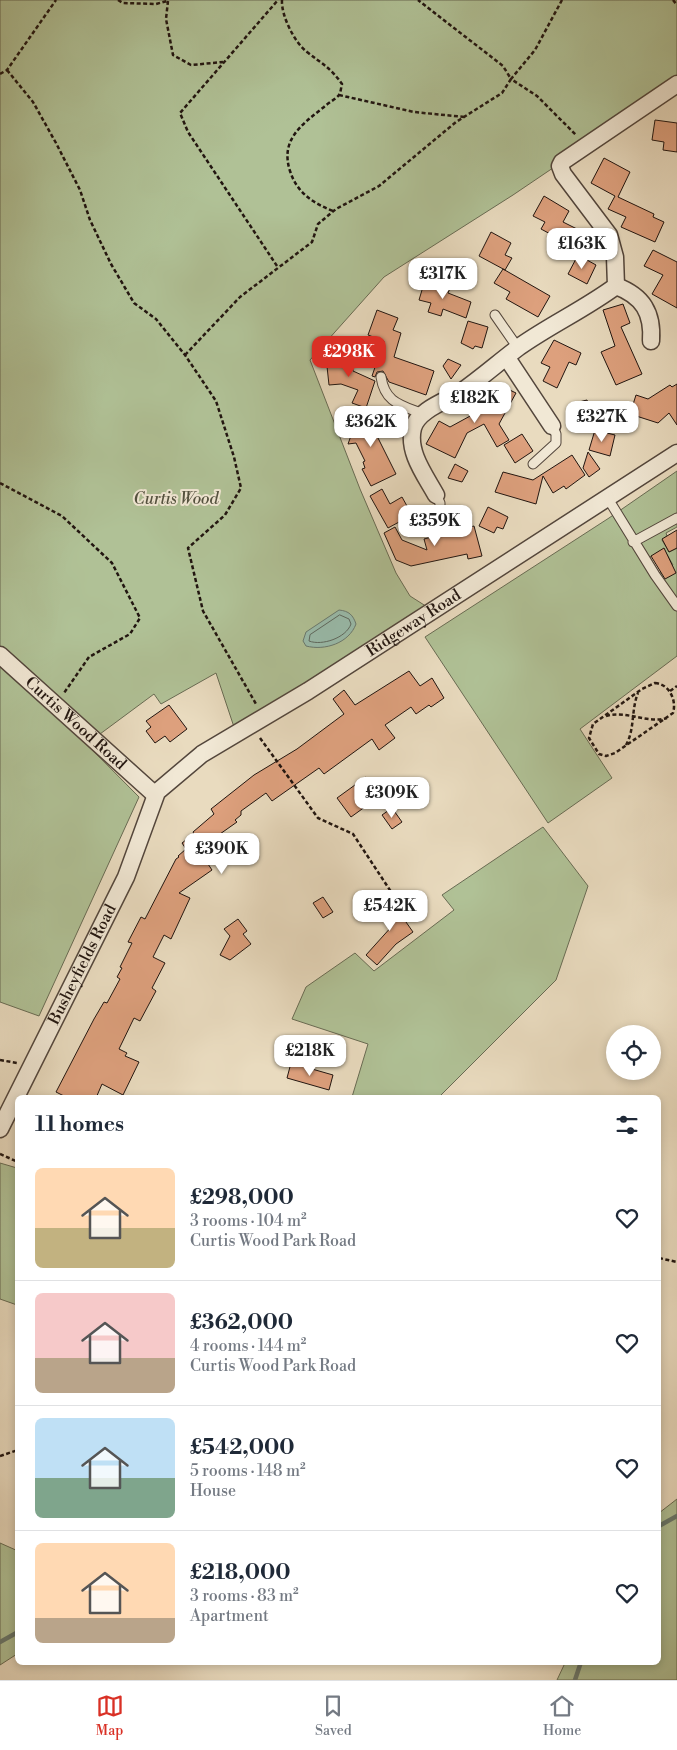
<!DOCTYPE html>
<html lang="en">
<head>
<meta charset="utf-8">
<style>
	:root { --surface:#fff; --page:#f2f2f3; --text:#1f2937; --muted:#747a83; --line:#e0e1e3; --accent:#d93025 }
	body { margin:0; font-family:"Libre Bodoni",serif; background:var(--page); color:var(--text); height:100vh; display:flex; flex-direction:column; font-size:19px; white-space:nowrap }
	* { box-sizing:border-box; margin:0 }
	p { font-size:16px; color:var(--muted) }
	.icon { flex:none; width:28px; height:28px; fill:none; stroke:currentColor; stroke-width:2; stroke-linecap:round; stroke-linejoin:round }
	.map { position:relative; flex:1; overflow:hidden }
	.sheet { position:absolute; left:15px; top:1095px; width:646px; height:570px; display:flex; flex-direction:column; background:var(--surface); border-radius:8px; box-shadow:0 2px 8px #0003 }
	.sheet>* { flex:none }
	.tools { position:absolute; left:606px; top:1025px; display:grid; gap:10px }
	.tools a { display:grid; place-items:center; width:55px; height:55px; border-radius:50%; background:var(--surface); box-shadow:0 2px 8px #0003; font-size:25px }
	.price { position:absolute; translate:-50% -42px; padding:0 11px; border-radius:10px; background:#fff; color:#222; font-size:16px; line-height:32px; filter:drop-shadow(0 1px 2px #0008) }
	.price::after { content:''; position:absolute; left:50%; top:30px; width:15px; height:11px; margin-left:-8px; background:inherit; clip-path:polygon(0 0,100% 0,50% 100%) }
	.price.current { background:var(--accent); color:#fff }
	ul { padding:0; list-style:none }
	li { display:flex; align-items:center; gap:15px; height:125px; padding:0 20px }
	li+li { border-top:1px solid var(--line) }
	li span { display:grid; place-items:center; flex:none; width:140px; height:100px; border-radius:8px; color:#555 }
	li>.icon { margin-inline-start:auto }
	span .icon { width:60px; height:60px; fill:#fffc; stroke-width:1 }
	li b { font-size:21px }
	h2 { display:flex; justify-content:space-between; align-items:center; height:60px; padding:0 20px; font-size:21px }
	.dock { display:flex; justify-content:space-around; align-items:center; height:70px; border-top:1px solid var(--line); background:var(--surface); font-size:14px; color:var(--muted) }
	.dock a { display:grid; justify-items:center; gap:2px }
	.dock .current { color:var(--accent) }
	.map>svg:first-child { display:block }
</style>
</head>
<body>
<div class="map">
<svg width="677" height="1680" viewBox="0 0 677 1680">
	<rect width="100%" height="100%" fill="#e9dbbf"/>
	<filter id="stains"><feTurbulence type="fractalNoise" baseFrequency=".004" numOctaves="4"/><feColorMatrix values="0 0 0 0 .2 0 0 0 0 .09 0 0 0 0 .02 0 0 0 .5 -.17"/></filter>
	<radialGradient id="worn" r=".72"><stop offset=".6" stop-color="#630" stop-opacity="0"/><stop offset="1" stop-color="#630" stop-opacity=".3"/></radialGradient>
	<path fill="#b0c196" stroke="#686b53" fill-rule="evenodd" d="M0 0H677V84L513 195 384 277 310 360 360 489 396 573 410 596 432 610 235 730 216 673 161 704 154 694 100 734 0 655Z
		M677 471V527L666 533 667 536 662 540 669 552 677 548V656L580 729 612 778 548 823 425 637 609 518ZM664 549 673 565 659 573 650 557Z
		M0 657 139 797 39 1016 0 1002Z
		M543 827 588 886 556 980 439 1097H352L368 1044 292 1019 306 987 355 953 374 971 454 910 442 895Z
		M0 1163 17 1168V1305L0 1299Z
		M677 1499V1680H557L565 1663 659 1662V1513Z
		M0 1543 18 1551 17 1654 0 1665Z"/>
	<path fill="#99bcac" stroke="#69796e" d="M339 610C349 611 353 615 356 624 349 643 325 651 306 646L303 641 306 632Z"/>
	<g fill="none" stroke-linecap="round" stroke-linejoin="round">
		<path stroke="#5d685e" stroke-width="1" d="M340 615 349 619 351 624C346 638 322 646 309 641L310 635Z"/>
		<path stroke="#69796e" stroke-width="4.5" d="M659 1526 677 1516
			M0 1642 18 1632
			M575 1680 581 1662"/>
	</g>
	<path fill="#dda07d" stroke="#211510" d="M655 120 677 123V152L663 150 664 142 652 140Z
		M604 158 630 172 618 197 654 214 653 217 664 222 655 242 621 227 626 217 608 209 615 196 591 183Z
		M544 196 569 211 563 222 577 229 569 244 541 229 545 222 533 216Z
		M491 232 511 243 505 255 512 258 505 270 479 256Z
		M580 237 592 243 585 255 573 249Z
		M653 250 677 262V308L652 294 663 275 644 266Z
		M578 255 596 265 587 284 568 274Z
		M503 269 550 296 538 317 506 299 510 292 494 283Z
		M425 280 450 288 448 293 471 302 466 318 443 309 441 316 428 312 431 303 419 300Z
		M623 304 630 323 621 327 642 374 616 385 601 352 615 346 603 310Z
		M377 310 398 318 393 330 401 333 394 357 434 371 426 395 389 382 383 371 377 372 375 377 372 376 384 341 368 335Z
		M468 321 488 327 482 348 475 346 473 349 461 343Z
		M554 340 581 353 576 365 569 362 557 388 543 381 550 367 541 363Z
		M351 354 353 371 375 381 366 408 352 403 358 390 341 384 329 385 326 357Z
		M448 359 461 365 451 379 443 366Z
		M497 384 516 393 499 424 509 440 497 447 484 424 467 433 455 458 426 444 439 421 450 427 483 409Z
		M677 384V425L669 413 658 423 630 414 636 395 648 399 670 385 672 387Z
		M587 400 591 413 578 416 575 403Z
		M361 408 381 416 375 432 396 474 371 486 362 469 365 468 363 462 365 461 356 443 348 444Z
		M595 430 615 435 610 456 589 450Z
		M522 434 533 451 515 463 504 445Z
		M588 452 600 469 589 477 583 468Z
		M572 455 585 475 566 489 564 486 553 493 543 476 536 504 495 492 503 472 533 480Z
		M455 464 468 471 462 482 448 478Z
		M382 489 390 504 402 497 412 515 388 528 370 496Z
		M488 507 508 517 503 529 497 527 494 533 479 526Z
		M474 526 482 556 468 559 467 554 411 566 396 560 384 533 395 527 402 540 427 550 424 539Z
		M677 530V548L669 552 662 539Z
		M664 548 676 573 665 579 651 556Z
		M409 671 420 686 432 678 444 698 431 707 429 705 416 714 411 707 385 725 395 738 379 750 372 739 324 774 319 768 272 801 266 793 241 811V815L235 820 237 822 220 834 226 842 204 858 212 870 179 893 190 898 171 939 164 935 153 957 165 963 152 988 156 991 140 1021 134 1018 119 1049 127 1053 125 1056 139 1062 123 1095 102 1084 96 1098H68L56 1092 94 1019 104 1002 107 1003 120 979 117 977 122 968 120 967 132 943 128 942 141 917 145 919 176 859 179 857 178 856 186 849 182 843 194 834 193 832 214 814 211 809 254 775 297 749 344 714 333 699 344 690 355 705Z
		M169 705 187 729 170 742 165 736 155 743 146 731 151 727 146 721Z
		M366 777 380 796 351 817 337 798Z
		M392 808 402 822 392 829 382 815Z
		M387 895 413 932 396 944 377 965 366 955 393 925 377 902Z
		M323 897 333 912 323 918 313 903Z
		M238 919 247 931 243 934 251 944 230 960 220 955 230 936 224 929Z
		M291 1063 333 1075 329 1090 287 1078Z"/>
	<g fill="none" stroke-linecap="round" stroke-linejoin="round">
		<g stroke="#53463c" stroke-width="11">
			<path id="service" d="M495 315 518 348
				M381 377C385 403 401 405 423 414
				M533 464 556 443V434L552 426
				M607 497 655 575 677 606
				M412 527 440 510V503L436 495
				M633 542 677 518"/>
		</g>
		<g stroke="#53463c" stroke-width="19">
			<g id="minor">
				<path d="M616 286C643 296 653 313 651 341"/>
				<path d="M507 358 552 426"/>
				<path d="M436 495C425 475 407 452 413 428 418 410 446 401 461 392 481 378 499 362 519 347 550 325 585 309 616 286L615 257 609 235 563 174 560 166 562 162 677 84"/>
				<path id="s1" d="M0 655 152 792"/>
				<path id="s2" d="M0 1129 126 877 157 792 202 754 308 691 677 453"/>
			</g>
		</g>
		<path stroke="#211510" stroke-width="2.5" stroke-dasharray="4 2.5" stroke-linecap="butt" d="M118 0 123 3 156 4 167 1
			M282 0C281 16 295 43 307 52 322 64 330 67 342 84 341 87 341 92 339 95 336 99 328 103 324 107 301 125 280 140 290 171 297 193 313 203 333 211
			M562 0 535 50 511 79 537 96 576 135
			M673 0 677 5
			M168 1 166 19 173 55 191 65 223 62
			M7 70 33 102 56 143 80 190 90 220 111 264 134 303 156 319 185 355 216 401 234 457 241 488 225 515 188 548 203 611 256 704
			M0 74 7 70 56 0
			M339 95 414 112 465 117
			M277 266 188 132 180 113 278 0
			M185 355 240 297 312 242 318 224 336 209 379 186 456 122 502 93 511 79 503 66 418 0
			M0 483 62 516 112 563 140 618 130 634 89 657 64 693
			M655 683C669 684 677 700 673 713L615 753 606 756 599 754 589 738 593 724 642 689Z
			M670 691 677 686
			M606 716C627 710 646 724 667 718
			M260 738 318 818 353 834 403 910
			M626 745C635 729 631 710 638 693
			M0 1060 17 1063
			M0 1154 18 1162
			M659 1258 677 1262
			M0 1456 18 1450"/>
		<use href="#service" stroke="#f1e8d5" stroke-width="9"/>
		<use href="#minor" stroke="#f1e8d5" stroke-width="16"/>
	</g>
	<g text-anchor="middle" dominant-baseline="central" stroke-width="4" stroke-linejoin="round" paint-order="stroke">
		<g font-size="16" font-style="italic" fill="#53513f" stroke="#f1e8d5">
			<text x="176" y="499">Curtis Wood</text>
		</g>
		<g font-size="16" fill="#211510" stroke="#f1e8d5">
			<text stroke="none"><textPath href="#s2" startOffset="680">Ridgeway Road</textPath></text>
			<text stroke="none"><textPath href="#s1" startOffset="102">Curtis Wood Road</textPath></text>
			<text stroke="none"><textPath href="#s2" startOffset="184">Busheyfields Road</textPath></text>
		</g>
	</g>
	<rect width="100%" height="100%" filter="url(#stains)"/>
	<rect width="100%" height="100%" fill="url(#worn)"/>
</svg>
<div class="tools">
<a><svg class="icon" aria-label="locate" viewBox="0 0 24 24"><circle cx="12" cy="12" r="6"/><path d="M12 2v4M12 18v4M2 12h4M18 12h4"/></svg></a>
</div>
<b class="price" style="left:582px;top:270px">£163K</b>
<b class="price" style="left:443px;top:300px">£317K</b>
<b class="price current" style="left:349px;top:378px">£298K</b>
<b class="price" style="left:475px;top:424px">£182K</b>
<b class="price" style="left:602px;top:443px">£327K</b>
<b class="price" style="left:371px;top:448px">£362K</b>
<b class="price" style="left:435px;top:547px">£359K</b>
<b class="price" style="left:392px;top:819px">£309K</b>
<b class="price" style="left:222px;top:875px">£390K</b>
<b class="price" style="left:390px;top:932px">£542K</b>
<b class="price" style="left:310px;top:1077px">£218K</b>
<section class="sheet">
<h2>11 homes<svg class="icon" aria-label="filters" viewBox="0 0 24 24"><path d="M4 7h16M4 17h16"/><circle cx="9" cy="7" r="2"/><circle cx="15" cy="17" r="2"/></svg></h2>
<ul>
<li><span style="background:linear-gradient(#ffd9b3 60%,#c2b280 0)"><svg class="icon" aria-label="home" viewBox="0 0 24 24"><path d="M3 11l9-7 9 7M6 9v11h12V9"/></svg></span><div><b>£298,000</b><p>3 rooms · 104 m²</p><p>Curtis Wood Park Road</p></div><svg class="icon" aria-label="heart" viewBox="0 0 24 24"><path d="M12 20l-8-8c-3-5 5-10 8-4 3-6 11-1 8 4z"/></svg></li>
<li><span style="background:linear-gradient(#f6c9c9 65%,#b9a48a 0)"><svg class="icon" aria-label="home" viewBox="0 0 24 24"><path d="M3 11l9-7 9 7M6 9v11h12V9"/></svg></span><div><b>£362,000</b><p>4 rooms · 144 m²</p><p>Curtis Wood Park Road</p></div><svg class="icon" aria-label="heart" viewBox="0 0 24 24"><path d="M12 20l-8-8c-3-5 5-10 8-4 3-6 11-1 8 4z"/></svg></li>
<li><span style="background:linear-gradient(#bfe0f5 60%,#7fa58c 0)"><svg class="icon" aria-label="home" viewBox="0 0 24 24"><path d="M3 11l9-7 9 7M6 9v11h12V9"/></svg></span><div><b>£542,000</b><p>5 rooms · 148 m²</p><p>House</p></div><svg class="icon" aria-label="heart" viewBox="0 0 24 24"><path d="M12 20l-8-8c-3-5 5-10 8-4 3-6 11-1 8 4z"/></svg></li>
<li><span style="background:linear-gradient(#ffd9b3 75%,#b9a48a 0)"><svg class="icon" aria-label="home" viewBox="0 0 24 24"><path d="M3 11l9-7 9 7M6 9v11h12V9"/></svg></span><div><b>£218,000</b><p>3 rooms · 83 m²</p><p>Apartment</p></div><svg class="icon" aria-label="heart" viewBox="0 0 24 24"><path d="M12 20l-8-8c-3-5 5-10 8-4 3-6 11-1 8 4z"/></svg></li>
</ul>
</section>
</div>
<nav class="dock">
<a class="current"><svg class="icon" aria-label="map" viewBox="0 0 24 24"><path d="M3 6l6-2 6 2 6-2v14l-6 2-6-2-6 2zM9 4v14M15 6v14"/></svg>Map</a>
<a><svg class="icon" aria-label="saved" viewBox="0 0 24 24"><path d="M7 4h10v16l-5-4-5 4z"/></svg>Saved</a>
<a><svg class="icon" aria-label="home" viewBox="0 0 24 24"><path d="M3 11l9-7 9 7M6 9v11h12V9"/></svg>Home</a>
</nav>
</body>
</html>
